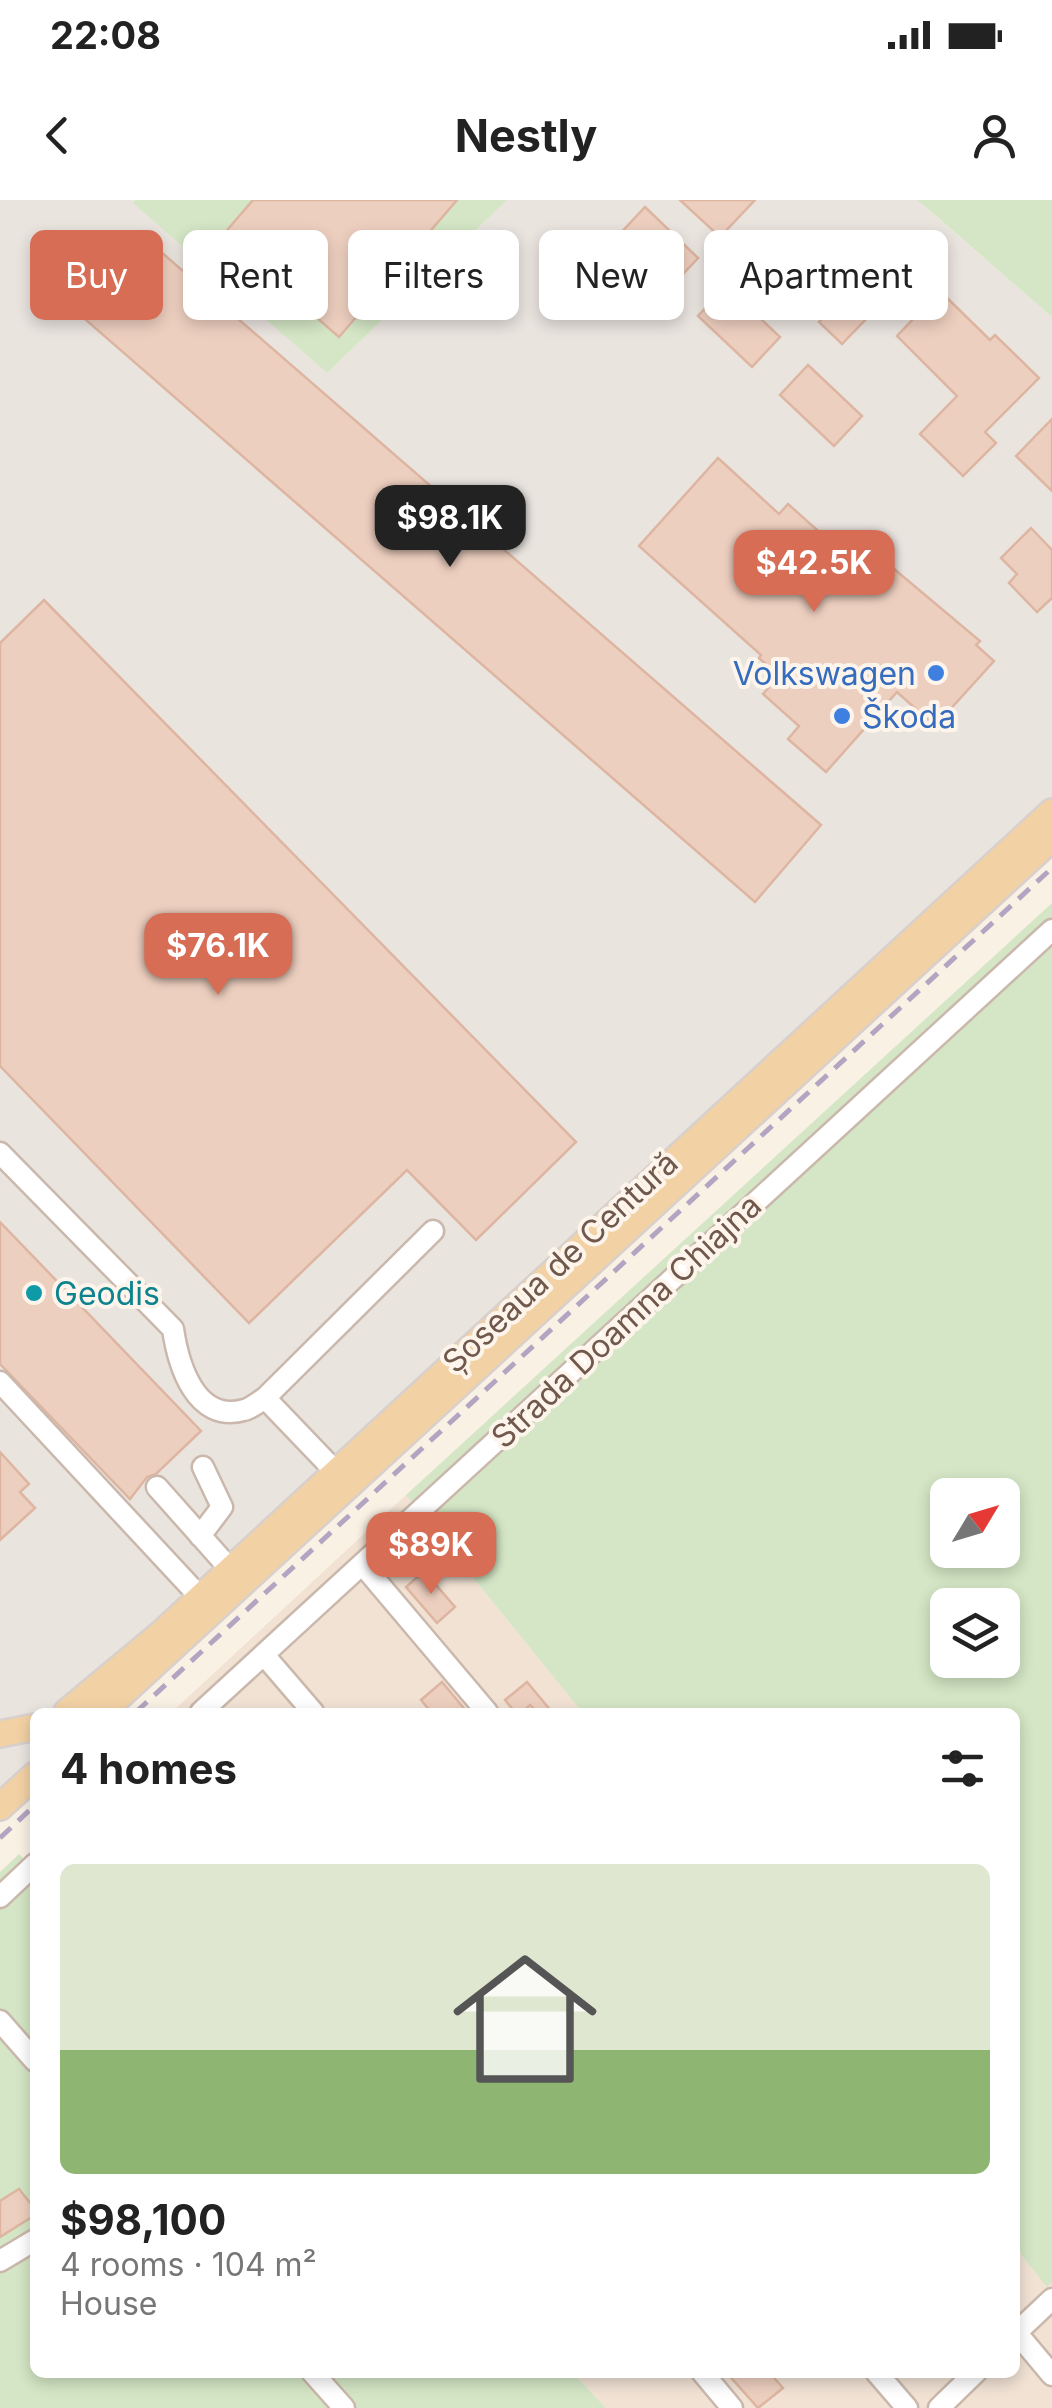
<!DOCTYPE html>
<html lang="en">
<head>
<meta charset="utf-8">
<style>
	:root { --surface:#fff; --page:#f2f2f2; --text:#222; --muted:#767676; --accent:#d86d56 }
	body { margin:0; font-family:Inter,sans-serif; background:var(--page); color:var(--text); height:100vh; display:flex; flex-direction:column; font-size:38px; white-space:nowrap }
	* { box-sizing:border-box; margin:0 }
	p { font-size:32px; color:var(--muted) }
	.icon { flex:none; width:55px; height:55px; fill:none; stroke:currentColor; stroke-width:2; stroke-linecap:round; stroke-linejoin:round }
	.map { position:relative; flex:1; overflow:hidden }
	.details { position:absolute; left:30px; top:1508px; width:990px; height:670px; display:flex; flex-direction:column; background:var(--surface); border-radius:15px; box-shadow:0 5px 15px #0003 }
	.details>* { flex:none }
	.guide { position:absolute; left:30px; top:30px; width:992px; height:90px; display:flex; gap:20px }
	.needle { width:65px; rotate:52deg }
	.fabs { position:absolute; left:930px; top:1278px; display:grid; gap:20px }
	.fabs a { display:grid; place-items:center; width:90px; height:90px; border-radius:15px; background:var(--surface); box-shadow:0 5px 15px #0003; font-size:50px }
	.price { position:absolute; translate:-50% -85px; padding:0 22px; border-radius:20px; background:var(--accent); color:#fff; font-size:32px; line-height:65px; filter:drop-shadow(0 2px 5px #0008) }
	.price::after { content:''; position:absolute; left:50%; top:60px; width:30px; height:22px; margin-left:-15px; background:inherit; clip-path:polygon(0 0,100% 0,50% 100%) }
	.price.current { background:#222; color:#fff }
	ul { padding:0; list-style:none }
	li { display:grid; align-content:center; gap:20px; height:530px; padding:0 30px }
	li span { display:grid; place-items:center; height:310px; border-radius:15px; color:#555 }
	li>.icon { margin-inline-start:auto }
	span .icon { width:180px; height:180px; fill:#fffc; stroke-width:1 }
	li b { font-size:42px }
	h2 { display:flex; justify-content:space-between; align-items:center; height:120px; padding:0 30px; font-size:42px }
	.tag { padding:0 35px; border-radius:15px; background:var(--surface); box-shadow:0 5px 15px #0003; font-size:35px; line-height:90px }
	.tag.current { background:var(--accent); color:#fff }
	.status { display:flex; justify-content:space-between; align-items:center; height:70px; padding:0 50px; background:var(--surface); direction:ltr }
	.status svg { height:28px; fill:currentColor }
	header { display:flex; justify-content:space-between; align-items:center; height:130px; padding:0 30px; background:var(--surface); font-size:45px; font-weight:700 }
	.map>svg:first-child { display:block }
</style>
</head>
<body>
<div class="status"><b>22:08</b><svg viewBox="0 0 49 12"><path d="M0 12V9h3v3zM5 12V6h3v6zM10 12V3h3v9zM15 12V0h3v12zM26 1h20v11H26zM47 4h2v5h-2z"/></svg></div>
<header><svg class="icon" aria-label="back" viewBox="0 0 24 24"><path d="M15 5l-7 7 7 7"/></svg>Nestly<svg class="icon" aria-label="person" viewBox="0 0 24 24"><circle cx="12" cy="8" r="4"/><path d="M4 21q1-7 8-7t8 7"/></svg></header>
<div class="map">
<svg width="1052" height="2208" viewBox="0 0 1052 2208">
	<rect width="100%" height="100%" fill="#faf1e5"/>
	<path fill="#f1e2d4" d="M406 1295 582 1512H172Z
		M1015 2047 1047 2086 1052 2082V2208H606L573 2173 1015 2172Z"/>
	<path fill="#eae4df" d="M0 0H135L133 2 327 173 507 0H917L1052 117V650L118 1512H35V1590L0 1622Z"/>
	<path fill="#d4e6c5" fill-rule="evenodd" d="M135 0H507L327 173 133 3Z
		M917 0H1052V117L929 10Z
		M1052 703V2082L1047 2087 1015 2047V1512H582L406 1295ZM948 1295H1002V1350H948ZM948 1405H1002V1460H948Z
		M19 1654 35 1672V2172L573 2173 606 2208H0V1672Z"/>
	<path fill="#edcfbf" stroke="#ddb5a1" stroke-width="2.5" d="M253 0H457L339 137 222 36Z
		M680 0H755L720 37Z
		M645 7 698 58 670 88 617 37Z
		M145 38 821 625 755 702 79 114Z
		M726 86 780 137 752 167 698 116Z
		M940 91 990 140 995 135 1039 178 985 232 996 243 963 276 920 234 957 196 897 136Z
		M846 94 869 116 842 144 819 122Z
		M808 165 862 216 834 246 780 195Z
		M1052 219V291L1016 256Z
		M718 258 779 314 788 304 872 379 887 363 980 441 976 445 994 461 935 526 897 492 826 572 788 539 799 526 763 494 779 476 759 458 761 455 639 346Z
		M1031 328 1052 350V398L1037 412 1009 383 1017 374 1001 358Z
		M44 400 576 942 476 1040 407 970 249 1123 0 866V443Z
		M0 1022 201 1231 156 1274 147 1277 130 1299 0 1164Z
		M0 1252 29 1284 20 1292 35 1308 0 1340Z
		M424 1371 455 1407 437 1423 406 1387Z
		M442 1482 467 1512H431L421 1500Z
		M527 1482 552 1512H537L530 1505 522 1512H515L505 1500Z
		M19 1989 35 2009V2015L0 2037V2001Z
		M726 2172H769L783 2188 758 2208Z"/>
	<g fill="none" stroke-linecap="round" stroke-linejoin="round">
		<g stroke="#cab8ac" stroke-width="25">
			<path id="minor" d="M0 953 173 1129C178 1163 195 1224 244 1210 250 1209 259 1202 265 1198L433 1031
				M0 1182 200 1397
				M265 1198 334 1270
				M157 1287 230 1369
				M200 1336 222 1307 203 1267
				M362 1364 487 1512
				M264 1455 313 1512
				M201 1512 1052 730
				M0 1697 35 1664
				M0 1821 35 1861
				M0 2061 35 2040
				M1015 2131 1052 2175
				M1015 2134 1052 2099
				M312 2172 344 2208
				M702 2172 732 2208
				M876 2172 907 2208
				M939 2208 976 2172"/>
		</g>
		<g stroke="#d7d0cd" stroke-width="30">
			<path id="major" d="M67 1512 162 1433 1052 612
				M102 1512 1052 638
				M0 1534 35 1527
				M0 1607 35 1575"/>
		</g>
		<use href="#minor" stroke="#fff" stroke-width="20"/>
		<use href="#major" stroke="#f2d1a4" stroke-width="25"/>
		<path stroke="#b3a5c2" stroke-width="5" stroke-dasharray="15 10" stroke-linecap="butt" d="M136 1512 1052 668
			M0 1638 35 1605"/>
	</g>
	<g fill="#3f7fe0" stroke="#fdf5eb" stroke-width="4">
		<circle cx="936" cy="473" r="10"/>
		<circle cx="842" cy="516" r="10"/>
	</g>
	<circle fill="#0f9aa8" stroke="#fdf5eb" stroke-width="4" cx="34" cy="1093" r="10"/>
	<g text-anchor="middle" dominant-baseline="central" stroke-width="8" stroke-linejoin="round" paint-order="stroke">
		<g font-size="32" fill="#366cbe" stroke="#fdf5eb" text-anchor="end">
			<text x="916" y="473">Volkswagen</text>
			<text x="862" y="516" text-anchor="start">Škoda</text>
		</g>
		<g font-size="32" fill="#70584d" stroke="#fdf5eb">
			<text transform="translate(560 1062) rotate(-43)">Șoseaua de Centură</text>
			<text transform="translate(626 1121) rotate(-43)">Strada Doamna Chiajna</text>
		</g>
		<g font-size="32" fill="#0d838f" stroke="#fdf5eb" text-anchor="start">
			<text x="54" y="1093">Geodis</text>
		</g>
	</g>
</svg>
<div class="fabs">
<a><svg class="needle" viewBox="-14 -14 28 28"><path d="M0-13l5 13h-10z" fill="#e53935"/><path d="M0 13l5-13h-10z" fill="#767676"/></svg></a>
<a><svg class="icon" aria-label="layers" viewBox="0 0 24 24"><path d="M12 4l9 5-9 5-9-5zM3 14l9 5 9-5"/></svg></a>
</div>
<b class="price current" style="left:450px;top:370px">$98.1K</b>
<b class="price" style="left:814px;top:415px">$42.5K</b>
<b class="price" style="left:218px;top:798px">$76.1K</b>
<b class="price" style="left:431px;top:1397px">$89K</b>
<div class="guide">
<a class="tag current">Buy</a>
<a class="tag">Rent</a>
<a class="tag">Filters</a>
<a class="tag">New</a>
<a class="tag">Apartment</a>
</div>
<section class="details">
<h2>4 homes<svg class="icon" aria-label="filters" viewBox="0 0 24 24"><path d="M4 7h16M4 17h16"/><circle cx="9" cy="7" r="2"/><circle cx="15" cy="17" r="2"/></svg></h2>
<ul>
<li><span style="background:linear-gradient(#dfe7d0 60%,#8fb573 0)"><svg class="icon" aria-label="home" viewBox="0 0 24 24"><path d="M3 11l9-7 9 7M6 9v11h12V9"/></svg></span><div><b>$98,100</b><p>4 rooms · 104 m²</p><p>House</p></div></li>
</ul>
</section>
</div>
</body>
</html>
